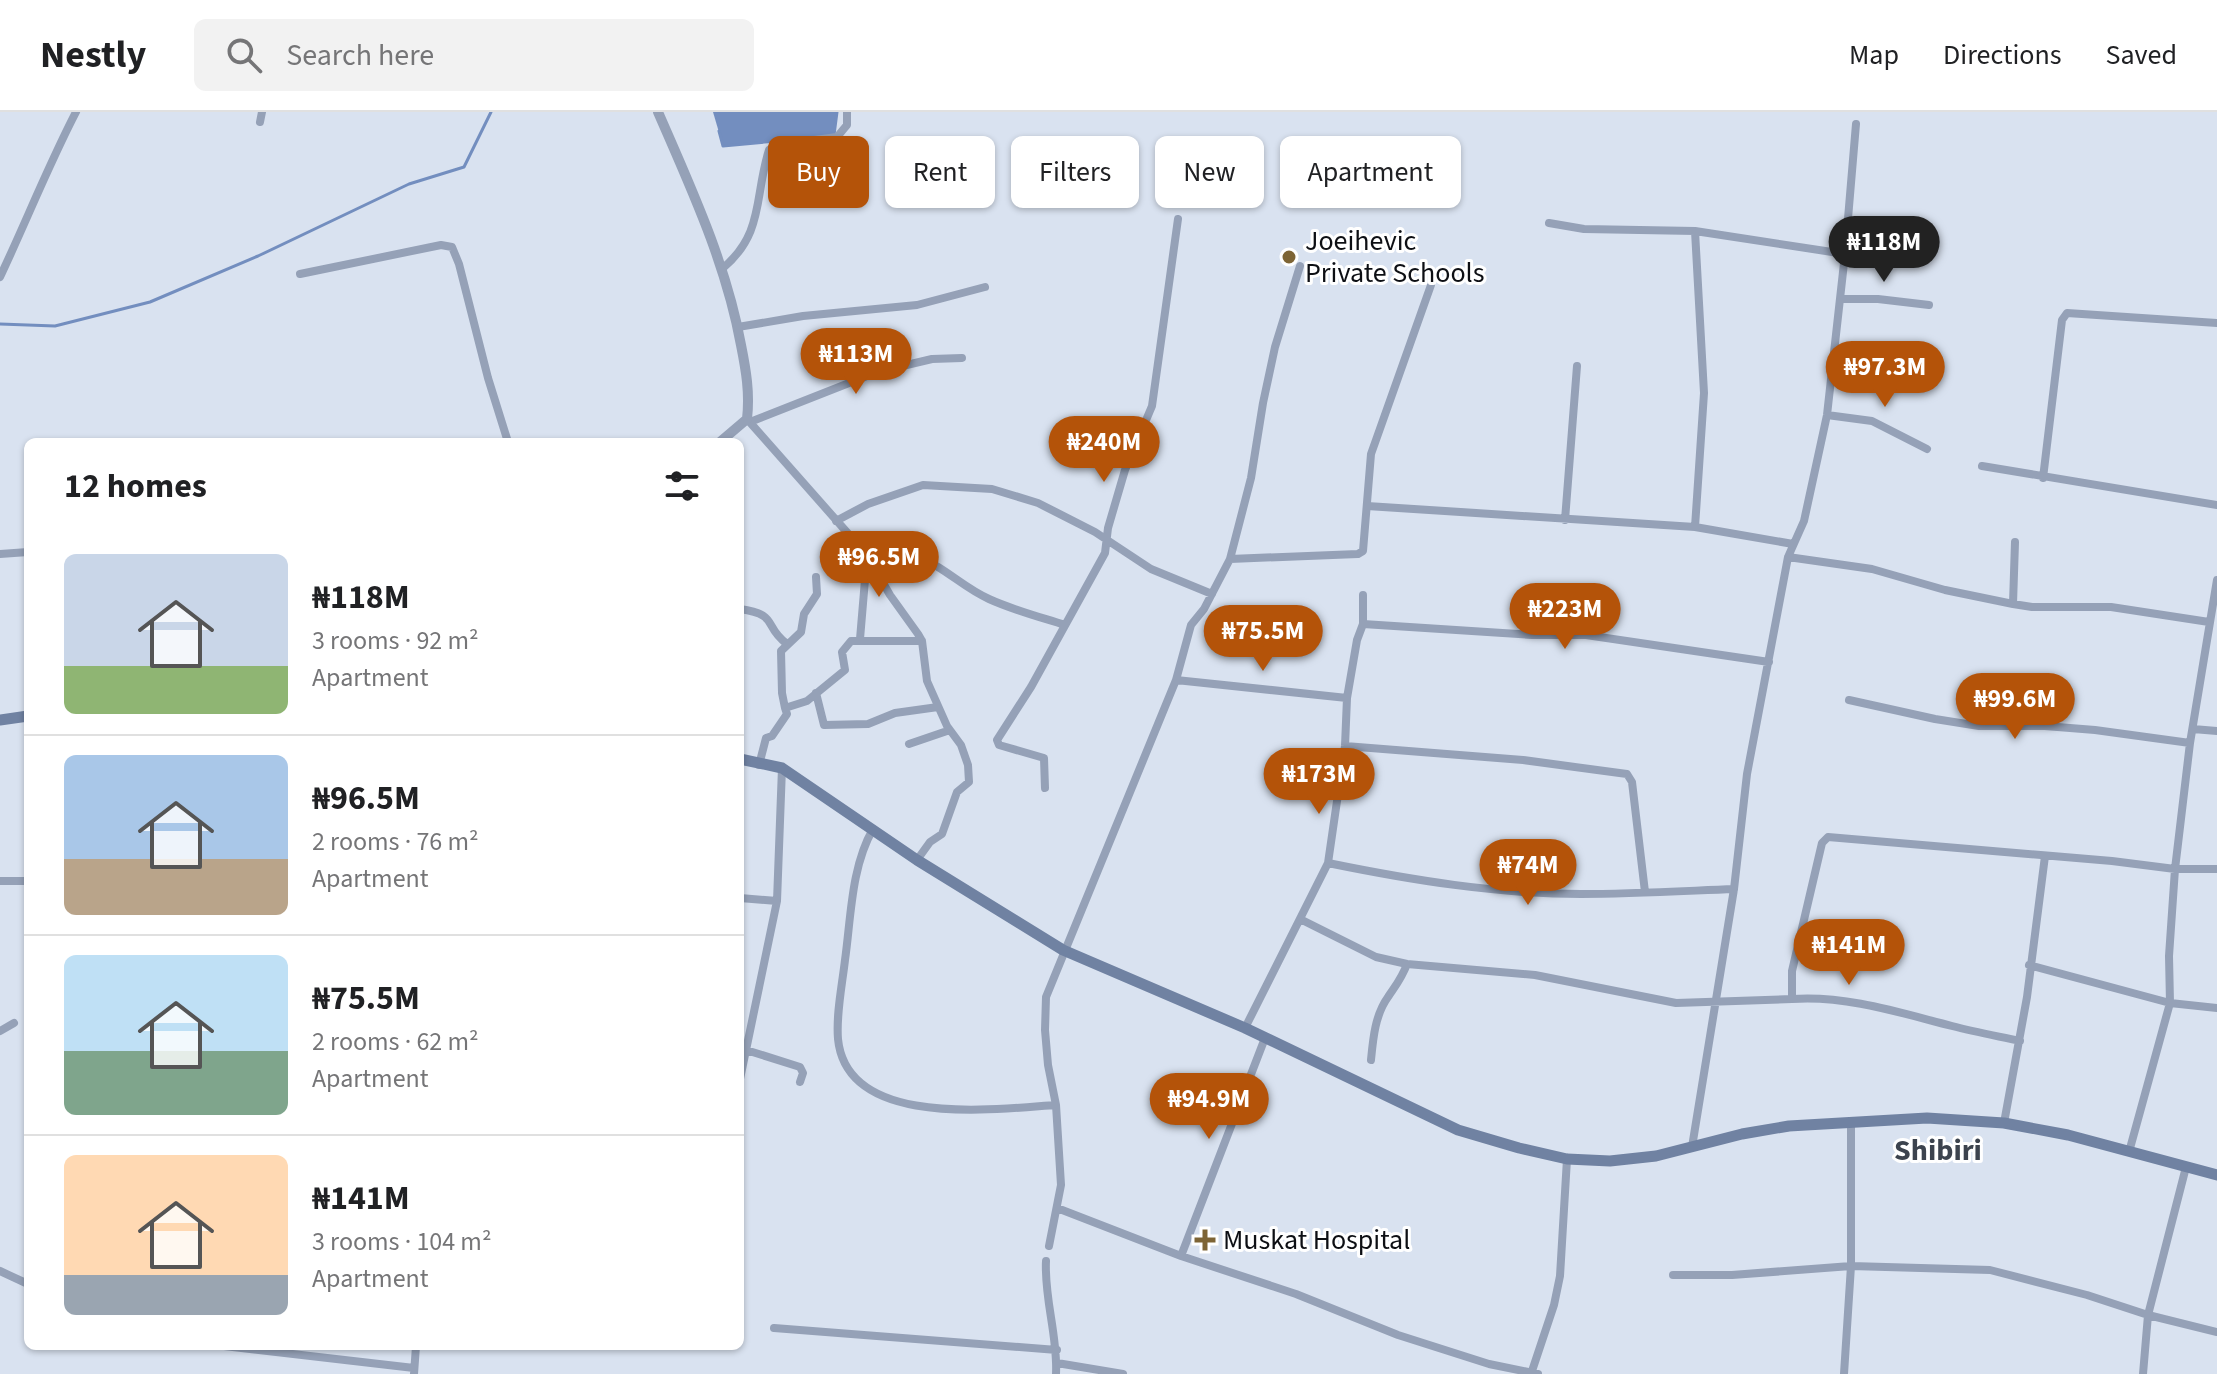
<!DOCTYPE html>
<html lang="en">
<head>
<meta charset="utf-8">
<style>
	:root { --surface:#fff; --page:#f2f2f2; --text:#202124; --muted:#757577; --line:#e0e0e0; --accent:#b45309 }
	body { margin:0; font-family:"Source Sans 3",sans-serif; background:var(--page); color:var(--text); height:100vh; display:flex; flex-direction:column; font-size:30px; white-space:nowrap }
	* { box-sizing:border-box; margin:0 }
	p { font-size:26px; color:var(--muted) }
	.icon { flex:none; width:44px; height:44px; fill:none; stroke:currentColor; stroke-width:2; stroke-linecap:round; stroke-linejoin:round }
	.map { position:relative; flex:1; overflow:hidden }
	.drawer { position:absolute; left:24px; top:326px; width:720px; height:912px; display:flex; flex-direction:column; background:var(--surface); border-radius:12px; box-shadow:0 2px 6px #0004 }
	.drawer>* { flex:none }
	.guide { position:absolute; left:768px; top:24px; width:760px; height:72px; display:flex; gap:16px }
	.price { position:absolute; translate:-50% -68px; padding:0 18px; border-radius:28px; background:var(--accent); color:#fff; font-size:26px; line-height:52px; filter:drop-shadow(0 2px 4px #0008) }
	.price::after { content:''; position:absolute; left:50%; top:48px; width:24px; height:18px; margin-left:-12px; background:inherit; clip-path:polygon(0 0,100% 0,50% 100%) }
	.price.selected { background:#222; color:#fff }
	ul { padding:0; list-style:none }
	li { display:flex; align-items:center; gap:24px; height:200px; padding:0 40px }
	li+li { border-top:2px solid var(--line) }
	li span { display:grid; place-items:center; flex:none; width:224px; height:160px; border-radius:12px; color:#555 }
	li>.icon { margin-inline-start:auto }
	span .icon { width:96px; height:96px; fill:#fffc; stroke-width:1 }
	li b { font-size:34px }
	h2 { display:flex; justify-content:space-between; align-items:center; height:96px; padding:0 40px; font-size:34px }
	.chip { padding:0 28px; border-radius:12px; background:var(--surface); box-shadow:0 2px 6px #0004; font-size:28px; line-height:72px }
	.chip.selected { background:var(--accent); color:#fff }
	header { display:flex; align-items:center; gap:48px; box-sizing:border-box; height:112px; padding:0 40px; background:var(--surface); border-bottom:2px solid var(--line) }
	header strong { font-size:38px }
	nav { display:flex; gap:44px; margin-inline-start:auto; font-size:28px }
	.search { width:560px; height:72px; background:var(--page); display:flex; align-items:center; gap:20px; box-sizing:border-box; padding:0 28px; border-radius:12px; color:var(--muted); font-size:30px }
	.map>svg:first-child { display:block }
</style>
</head>
<body>
<header>
<strong>Nestly</strong>
<div class="search"><svg class="icon" aria-label="search" viewBox="0 0 24 24"><circle cx="10" cy="10" r="6"/><path d="M15 15l6 6"/></svg>Search here</div>
<nav><a>Map</a><a>Directions</a><a>Saved</a></nav>
</header>
<div class="map">
<svg width="2217" height="1262" viewBox="0 0 2217 1262">
	<rect width="100%" height="100%" fill="#d9e2f0"/>
	<path fill="#738ebf" d="M713 0H837L834 25 723 34Z"/>
	<g fill="none" stroke-linecap="round" stroke-linejoin="round">
		<path stroke="#738ebf" stroke-width="3" d="M719 19 723 34 776 29
			M834 23 837 0
			M0 212 55 214 150 190 258 144 409 72 464 55 491 0"/>
		<path stroke="#95a1b7" stroke-width="8" d="M260 10 262 0
			M1549 111 1584 117 1695 119 1845 142
			M1695 119 1704 281 1695 415
			M722 157C765 121 754 84 769 38L777 33 837 25 847 13V0
			M300 162 441 133 452 135 459 152 488 266 508 330
			M0 165C26 110 48 54 76 0
			M1840 187H1878L1929 193
			M738 215 803 204 917 193 985 175
			M1827 303 1872 309 1927 337
			M747 307 867 443 890 483 918 522 922 529 927 569 947 614 961 633 968 653 969 670 957 680 942 722 930 730 917 748
			M750 310 877 260 932 247 962 246
			M1982 354 2217 393
			M2043 366 2062 208 2067 201 2217 211
			M1367 394 1695 415 1793 432
			M1565 408 1577 254
			M836 409 868 392 923 373 992 377 1038 391 1095 420 1151 457 1212 482
			M0 442 28 440
			M1788 445 1872 457 1945 478 2013 492 2032 495H2111L2209 510
			M1230 447 1358 442 1363 439 1371 342 1431 173
			M874 453C922 425 948 469 989 487 1013 498 1040 505 1065 513
			M2013 492 2015 430
			M740 497C780 503 762 513 787 532
			M1363 512 1532 523H1586L1769 550
			M860 527 867 444
			M1176 568 1347 586
			M816 581 824 613 868 612 895 601 938 595
			M1849 588 1935 607 1979 614H2045L2095 618 2190 631
			M785 596 782 581 781 539 801 520 804 502 817 482 816 465
			M2193 617 2217 619
			M909 632 950 618
			M1345 634 1523 648 1627 662 1632 670 1645 780
			M759 653 766 626 772 624 787 602 785 596 807 589 845 558 842 540 851 529H922
			M1045 676 1044 646 999 633 997 628 1031 575 1105 441 1108 416 1125 358 1152 294 1178 107
			M873 717C851 755 851 806 845 848 842 874 836 902 838 927 847 1017 995 997 1056 993
			M1328 751C1411 768 1497 782 1581 782 1632 782 1683 779 1734 777
			M0 769H28
			M740 786 777 789
			M1300 807 1376 845 1407 852 1535 863 1676 891 1792 887
			M2029 853 2170 891 2217 896
			M1245 916 1328 751 1345 634 1347 586 1357 528 1363 512V483
			M0 919 14 911
			M2020 929C1997 924 1975 920 1952 914 1901 901 1846 883 1792 887V859L1822 731 1828 725 2112 749 2175 757H2217
			M746 938 800 955 803 961 800 970
			M1371 948C1373 927 1375 903 1388 885 1396 873 1402 866 1407 852
			M740 967 777 789 782 656
			M2004 1011 2027 885 2045 744
			M1692 1035 1734 777 1747 662 1788 445 1804 409 1827 303 1845 142 1856 12
			M2129 1040 2170 891 2169 844 2175 757 2190 631 2217 468
			M1057 1096 1181 1144 1296 1182 1398 1223 1489 1252 1538 1262
			M1049 1134 1061 1073 1056 993 1048 953 1045 918 1046 885 1176 568 1191 513 1204 497 1230 447 1251 366 1263 291 1275 235 1300 154
			M1181 1144 1265 926
			M1046 1149C1044 1187 1058 1224 1056 1262
			M0 1159 28 1172
			M1673 1163H1732L1851 1154 1990 1158 2087 1183 2148 1203 2217 1220
			M774 1216 1057 1238
			M224 1234 414 1256
			M1057 1251 1123 1262
			M414 1262 416 1234
			M1531 1262 1554 1193 1560 1164 1567 1047
			M1844 1262 1851 1154V1009
			M2143 1262 2148 1203 2186 1055"/>
		<path stroke="#95a1b7" stroke-width="10" d="M658 0C691 76 726 151 741 233 746 258 750 281 747 307L720 330"/>
		<path stroke="#7082a2" stroke-width="11" d="M0 608 28 604
			M740 647 782 656 917 748 1063 838 1245 916 1458 1018 1519 1036 1567 1047 1610 1049 1656 1044 1742 1022 1789 1014 1927 1006 2004 1011 2068 1023 2217 1063"/>
	</g>
	<g fill="#7d6435" stroke="#fff" stroke-width="3">
		<circle cx="1289" cy="145" r="8"/>
		<path d="M1201 1116h8v8h8v8h-8v8h-8v-8h-8v-8h8z"/>
	</g>
	<g text-anchor="middle" dominant-baseline="central" stroke-width="6" stroke-linejoin="round" paint-order="stroke">
		<g font-size="28" fill="#0d0f14" stroke="#fff" text-anchor="start">
			<text x="1305" y="129">Joeihevic<tspan x="1305" dy="32">Private Schools</tspan></text>
			<text x="1223" y="1128">Muskat Hospital</text>
		</g>
		<g font-size="30" font-weight="bold" fill="#3c434e" stroke="#fff">
			<text x="1938" y="1038">Shibiri</text>
		</g>
	</g>
</svg>
<b class="price selected" style="left:1884px;top:172px">₦118M</b>
<b class="price" style="left:856px;top:284px">₦113M</b>
<b class="price" style="left:1885px;top:297px">₦97.3M</b>
<b class="price" style="left:1104px;top:372px">₦240M</b>
<b class="price" style="left:879px;top:487px">₦96.5M</b>
<b class="price" style="left:1565px;top:539px">₦223M</b>
<b class="price" style="left:1263px;top:561px">₦75.5M</b>
<b class="price" style="left:2015px;top:629px">₦99.6M</b>
<b class="price" style="left:1319px;top:704px">₦173M</b>
<b class="price" style="left:1528px;top:795px">₦74M</b>
<b class="price" style="left:1849px;top:875px">₦141M</b>
<b class="price" style="left:1209px;top:1029px">₦94.9M</b>
<div class="guide">
<a class="chip selected">Buy</a>
<a class="chip">Rent</a>
<a class="chip">Filters</a>
<a class="chip">New</a>
<a class="chip">Apartment</a>
</div>
<section class="drawer">
<h2>12 homes<svg class="icon" aria-label="filters" viewBox="0 0 24 24"><path d="M4 7h16M4 17h16"/><circle cx="9" cy="7" r="2"/><circle cx="15" cy="17" r="2"/></svg></h2>
<ul>
<li><span style="background:linear-gradient(#c9d6e8 70%,#8fb573 0)"><svg class="icon" aria-label="home" viewBox="0 0 24 24"><path d="M3 11l9-7 9 7M6 9v11h12V9"/></svg></span><div><b>₦118M</b><p>3 rooms · 92 m²</p><p>Apartment</p></div></li>
<li><span style="background:linear-gradient(#a9c7e8 65%,#b9a48a 0)"><svg class="icon" aria-label="home" viewBox="0 0 24 24"><path d="M3 11l9-7 9 7M6 9v11h12V9"/></svg></span><div><b>₦96.5M</b><p>2 rooms · 76 m²</p><p>Apartment</p></div></li>
<li><span style="background:linear-gradient(#bfe0f5 60%,#7fa58c 0)"><svg class="icon" aria-label="home" viewBox="0 0 24 24"><path d="M3 11l9-7 9 7M6 9v11h12V9"/></svg></span><div><b>₦75.5M</b><p>2 rooms · 62 m²</p><p>Apartment</p></div></li>
<li><span style="background:linear-gradient(#ffd9b3 75%,#9aa5b1 0)"><svg class="icon" aria-label="home" viewBox="0 0 24 24"><path d="M3 11l9-7 9 7M6 9v11h12V9"/></svg></span><div><b>₦141M</b><p>3 rooms · 104 m²</p><p>Apartment</p></div></li>
</ul>
</section>
</div>
</body>
</html>
